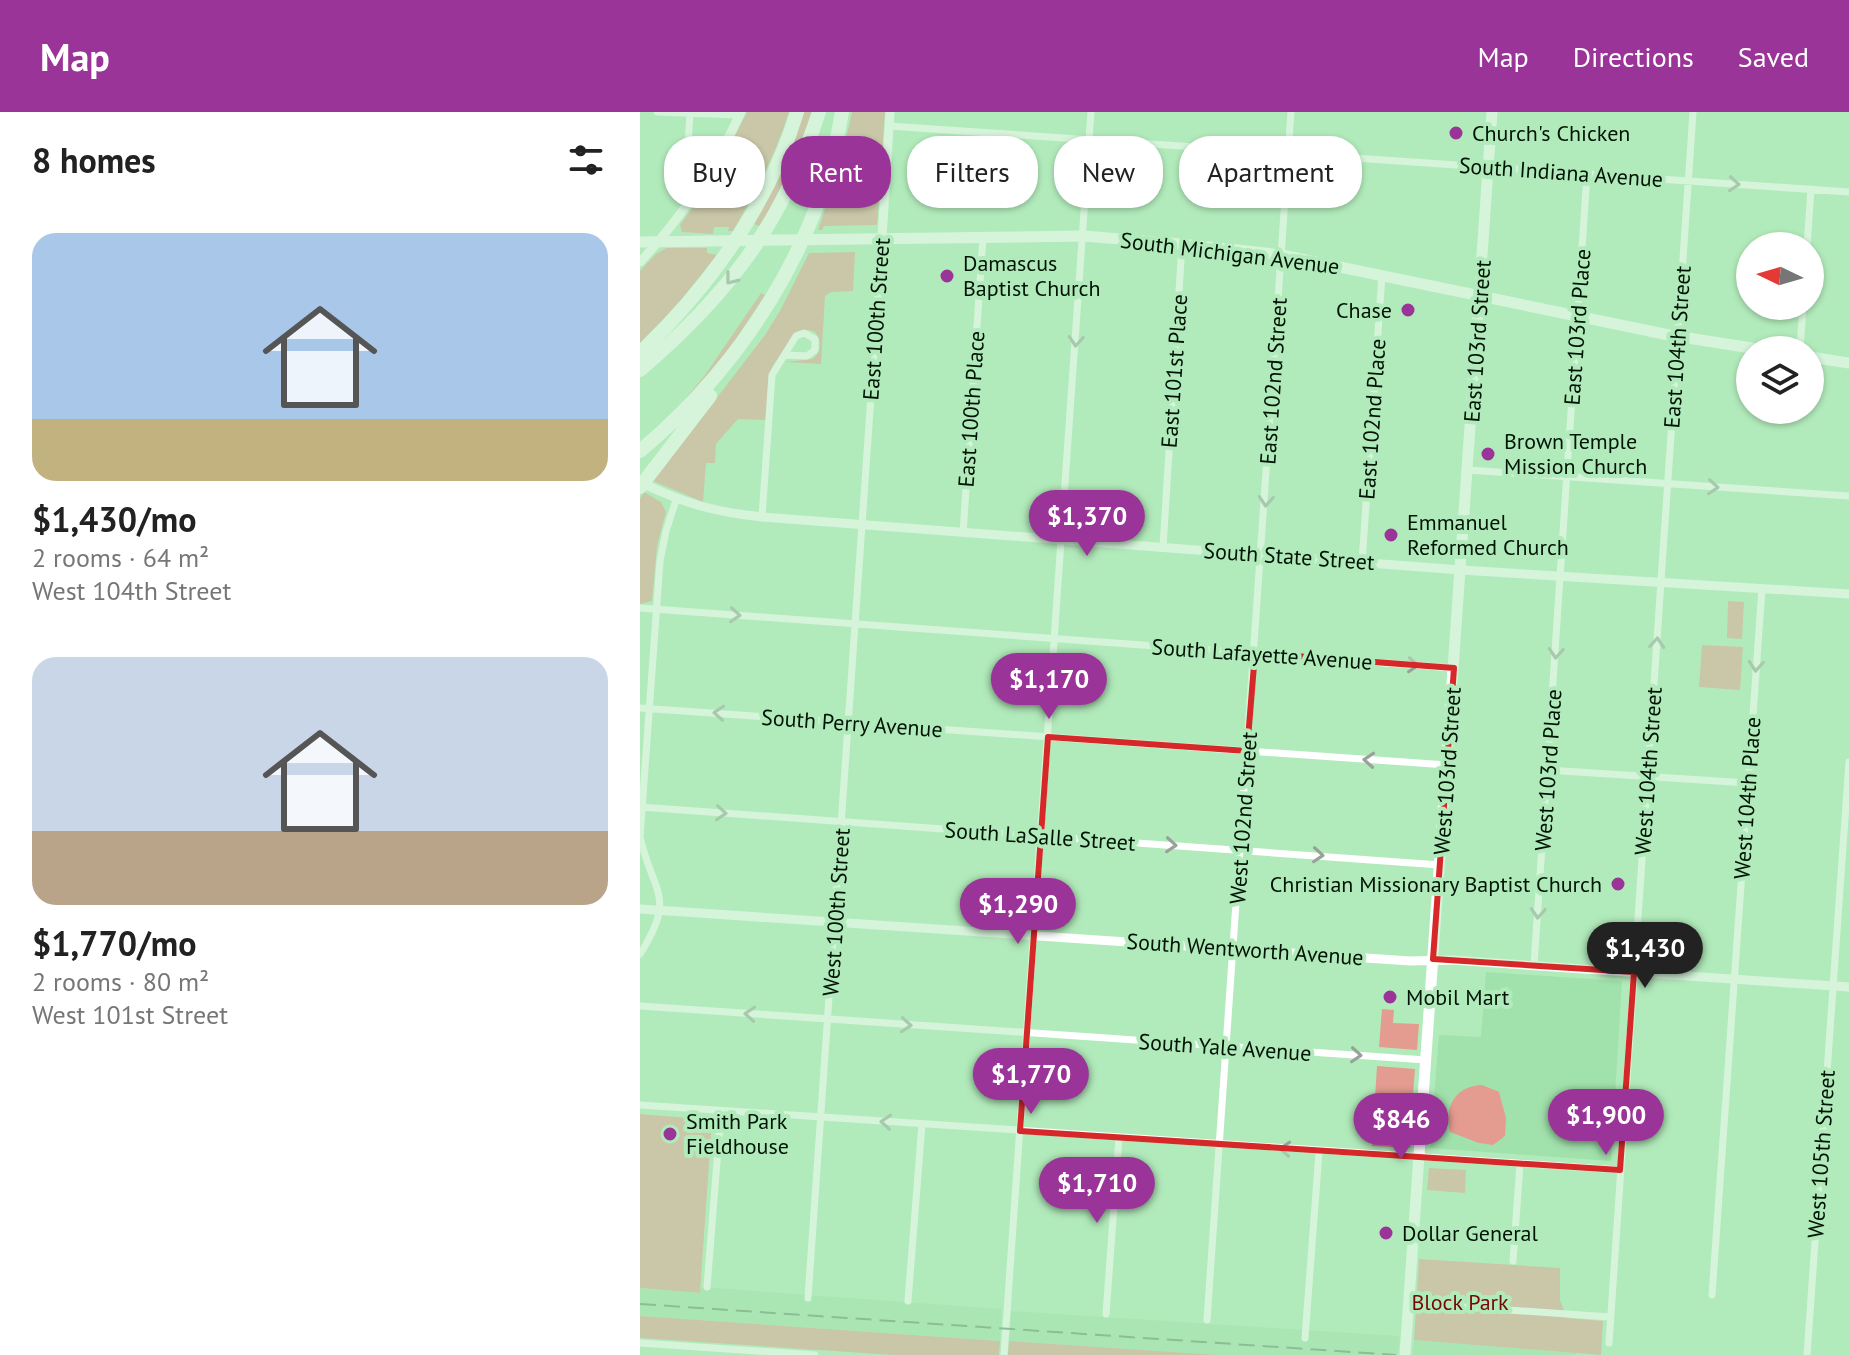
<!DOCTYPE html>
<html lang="en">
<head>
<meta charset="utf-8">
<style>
	:root { --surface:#fff; --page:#f2f2f2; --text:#222; --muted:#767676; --accent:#9b3498 }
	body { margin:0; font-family:"PT Sans",sans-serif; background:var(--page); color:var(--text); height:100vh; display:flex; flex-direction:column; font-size:30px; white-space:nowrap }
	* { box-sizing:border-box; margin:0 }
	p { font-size:26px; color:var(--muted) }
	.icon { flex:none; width:44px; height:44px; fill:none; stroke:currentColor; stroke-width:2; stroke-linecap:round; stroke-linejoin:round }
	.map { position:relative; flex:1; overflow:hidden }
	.side { display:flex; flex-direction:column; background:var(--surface); width:640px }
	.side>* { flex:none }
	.top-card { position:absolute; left:24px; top:24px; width:760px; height:72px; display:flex; gap:16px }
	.needle { width:52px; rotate:275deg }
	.controls { position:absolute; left:1096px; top:120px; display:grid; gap:16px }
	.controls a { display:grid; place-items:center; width:88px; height:88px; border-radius:50%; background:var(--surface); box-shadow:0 2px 6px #0004; font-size:40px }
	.price { position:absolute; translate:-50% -68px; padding:0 18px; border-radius:28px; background:var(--accent); color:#fff; font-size:26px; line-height:52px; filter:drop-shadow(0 2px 4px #0008) }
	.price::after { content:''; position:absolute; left:50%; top:48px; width:24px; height:18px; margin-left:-12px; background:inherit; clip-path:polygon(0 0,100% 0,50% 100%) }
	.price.selected { background:#222; color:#fff }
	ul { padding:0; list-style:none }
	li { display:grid; align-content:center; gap:16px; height:424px; padding:0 32px }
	li span { display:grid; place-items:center; height:248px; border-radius:24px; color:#555 }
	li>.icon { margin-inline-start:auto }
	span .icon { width:144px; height:144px; fill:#fffc; stroke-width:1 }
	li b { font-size:34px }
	h2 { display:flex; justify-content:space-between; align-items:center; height:96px; padding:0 32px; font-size:34px }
	.pill { padding:0 28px; border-radius:32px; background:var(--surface); box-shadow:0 2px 6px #0004; font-size:28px; line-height:72px }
	.pill.selected { background:var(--accent); color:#fff }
	header { display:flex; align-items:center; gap:48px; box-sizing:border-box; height:112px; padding:0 40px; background:var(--accent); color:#fff }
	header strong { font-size:38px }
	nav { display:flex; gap:44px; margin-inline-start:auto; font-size:28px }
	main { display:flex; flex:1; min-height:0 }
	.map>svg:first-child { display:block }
</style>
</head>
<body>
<header>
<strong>Map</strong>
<nav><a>Map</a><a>Directions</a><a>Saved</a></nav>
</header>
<main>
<section class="side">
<h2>8 homes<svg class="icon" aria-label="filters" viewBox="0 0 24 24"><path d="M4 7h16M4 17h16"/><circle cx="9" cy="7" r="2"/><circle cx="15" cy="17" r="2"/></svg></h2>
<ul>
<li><span style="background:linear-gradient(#a9c7e8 75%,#c2b280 0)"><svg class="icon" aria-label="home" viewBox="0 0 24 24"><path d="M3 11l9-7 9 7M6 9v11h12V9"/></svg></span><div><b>$1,430/mo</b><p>2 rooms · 64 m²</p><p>West 104th Street</p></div></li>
<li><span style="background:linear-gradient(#c9d6e8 70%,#b9a48a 0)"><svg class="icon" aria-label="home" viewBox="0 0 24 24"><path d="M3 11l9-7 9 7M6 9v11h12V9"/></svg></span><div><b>$1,770/mo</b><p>2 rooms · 80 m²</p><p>West 101st Street</p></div></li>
</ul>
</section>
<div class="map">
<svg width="1209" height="1243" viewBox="0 0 1209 1243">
	<rect width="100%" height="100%" fill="#b2ebbb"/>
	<path fill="#a1e1ac" d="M846 860 982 869 971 1049 790 1036 799 923 841 925Z
		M61 1175 362 1197 360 1229 0 1204V1176L59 1181Z
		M371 1199 760 1224 758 1243H579L369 1229Z
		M774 1228 936 1239V1243H773Z"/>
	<path fill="#e49c91" d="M107 0H149C136 42 115 81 93 119H88L89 115H74L73 122 42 120 40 113 73 67Z
		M163 0H173L160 37 122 115 114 112Z
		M212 0H245L237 113 184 114 182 118H178L202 45Z
		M26 136H67V141L77 143 37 193 0 231V159L16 142Z
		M215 140 213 179 191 180 185 184 181 252 145 250 172 247C182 241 182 228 175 220L169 218 156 220 132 255 126 308 98 307 76 332 75 351H66L63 390 13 369 125 223 141 197 169 141Z
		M121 181 125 183 86 242 35 299 65 263Z
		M4 380 21 390 26 400 17 434 12 489 0 492V387Z
		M1088 489 1104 490 1102 527 1087 526Z
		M1062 533 1103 535 1100 578 1059 575Z
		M742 897 754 898 753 911 779 912 777 938 739 935Z
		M737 954 775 957 773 983 751 981 749 995 773 997 770 1036 732 1034Z
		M842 973 859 980 866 1006 865 1024 853 1033 839 1031 810 1020C804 995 815 974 842 973Z
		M0 1002 72 1008 60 1181 0 1176Z
		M789 1056 826 1058 825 1081 787 1078Z
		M779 1147 920 1156V1188L927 1206 963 1209 961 1243 774 1228Z
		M0 1204 360 1229 359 1243H253L0 1226Z
		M369 1229 579 1243H368Z"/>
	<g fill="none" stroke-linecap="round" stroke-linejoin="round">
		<path stroke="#fff" stroke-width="7" d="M17 0 99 3
			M50 0 46 67 53 87
			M249 14 1209 80
			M1167 134 1171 77
			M1160 238 1163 194
			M828 358 1209 384
			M122 405 132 263 156 224 164 221 175 227V238L167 244 146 243
			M323 421 343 126
			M523 435 542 132
			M722 450 742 163
			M0 496 814 556
			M0 596 807 653
			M907 658 1108 671
			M0 695 800 753
			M0 842C37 784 13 782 0 725L20 449 26 419 36 388
			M894 853 947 62
			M0 894 786 948
			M0 993 980 1058
			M873 1149 880 1052
			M67 1175 81 999
			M1072 1183 1122 476
			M168 1186 242 126
			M268 1189 282 1012
			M769 1191 970 1205
			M466 1202 479 1026
			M567 1208 651 0
			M665 1226 679 1040
			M0 1231 175 1243
			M969 1231 1053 0
			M364 1243 451 0
			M1167 1243 1209 650"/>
		<path stroke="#fff" stroke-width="9" d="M242 126 250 0
			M0 150C42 105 75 56 101 0
			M0 370C43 391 74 400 122 405L821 458 1209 482
			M0 797 770 849 812 848 1209 875"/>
		<path stroke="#fff" stroke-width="11" d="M0 130 443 124 542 132 642 143 1029 223 1124 238
			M1170 245 1209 251
			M765 1243 852 0"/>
		<path stroke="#fff" stroke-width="14" d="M0 241C69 175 129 93 157 0
			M0 258C89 182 142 112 179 0
			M0 339C102 253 180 133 202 0
			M0 375 70 284"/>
		<path stroke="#5e8565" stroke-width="2" stroke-dasharray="16 8" stroke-linecap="butt" d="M0 1192 756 1243"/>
	</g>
	<defs><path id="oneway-chevron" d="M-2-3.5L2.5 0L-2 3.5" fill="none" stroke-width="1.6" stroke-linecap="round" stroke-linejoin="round" transform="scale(2)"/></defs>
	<g stroke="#99a19b">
		<use href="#oneway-chevron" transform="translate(1094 72) rotate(4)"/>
		<use href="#oneway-chevron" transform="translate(91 167) rotate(128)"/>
		<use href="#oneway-chevron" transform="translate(436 229) rotate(94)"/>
		<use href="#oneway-chevron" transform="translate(1073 375) rotate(4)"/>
		<use href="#oneway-chevron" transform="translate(626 389) rotate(94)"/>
		<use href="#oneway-chevron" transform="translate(95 503) rotate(4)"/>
		<use href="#oneway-chevron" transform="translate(1017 531) rotate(-86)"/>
		<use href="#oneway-chevron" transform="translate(916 541) rotate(94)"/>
		<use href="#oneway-chevron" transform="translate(773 553) rotate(4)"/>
		<use href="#oneway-chevron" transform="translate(1116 554) rotate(94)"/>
		<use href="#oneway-chevron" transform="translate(79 601) rotate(-176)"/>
		<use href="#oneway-chevron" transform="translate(729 648) rotate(-176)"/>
		<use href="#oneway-chevron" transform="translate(81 701) rotate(4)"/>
		<use href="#oneway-chevron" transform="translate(531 733) rotate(4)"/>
		<use href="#oneway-chevron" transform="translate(678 743) rotate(4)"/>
		<use href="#oneway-chevron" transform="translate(898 801) rotate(94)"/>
		<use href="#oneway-chevron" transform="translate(110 902) rotate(-176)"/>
		<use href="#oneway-chevron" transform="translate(266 913) rotate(4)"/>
		<use href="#oneway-chevron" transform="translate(716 943) rotate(4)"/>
		<use href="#oneway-chevron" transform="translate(246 1010) rotate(-176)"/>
		<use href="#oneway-chevron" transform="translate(645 1037) rotate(-176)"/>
	</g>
	<path d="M0 0H1209V1243H0ZM615 541 814 556 793 847 994 860 980 1058 380 1019 408 625 607 639Z" fill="#b2ebbb" fill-opacity=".55" fill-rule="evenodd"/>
	<path fill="none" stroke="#d62828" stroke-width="6" stroke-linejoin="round" d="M615 541 814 556 793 847 994 860 980 1058 380 1019 408 625 607 639Z"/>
	<g fill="#9b3498" stroke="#b2ebbb" stroke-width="3">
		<circle cx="816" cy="21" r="8"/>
		<circle cx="307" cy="164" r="8"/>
		<circle cx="768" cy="198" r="8"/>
		<circle cx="848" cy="342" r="8"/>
		<circle cx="751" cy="423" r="8"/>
		<circle cx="978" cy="772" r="8"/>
		<circle cx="750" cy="885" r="8"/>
		<circle cx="30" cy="1022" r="8"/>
		<circle cx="746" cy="1121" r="8"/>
	</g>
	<g text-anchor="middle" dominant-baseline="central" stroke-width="8" stroke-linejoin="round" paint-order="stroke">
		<g font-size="22" fill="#001304" stroke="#b2ebbb" text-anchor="start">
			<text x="832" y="21">Church's Chicken</text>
			<text x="323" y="151">Damascus<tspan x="323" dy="25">Baptist Church</tspan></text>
			<text x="752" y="198" text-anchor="end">Chase</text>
			<text x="864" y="329">Brown Temple<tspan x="864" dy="25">Mission Church</tspan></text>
			<text x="767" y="410">Emmanuel<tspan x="767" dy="25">Reformed Church</tspan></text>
			<text x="962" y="772" text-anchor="end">Christian Missionary Baptist Church</text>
			<text x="766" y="885">Mobil Mart</text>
			<text x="46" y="1009">Smith Park<tspan x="46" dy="25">Fieldhouse</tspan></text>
			<text x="762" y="1121">Dollar General</text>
		</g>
		<g font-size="22" fill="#001304" stroke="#b2ebbb">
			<text transform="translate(921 60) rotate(4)">South Indiana Avenue</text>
			<text transform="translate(590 141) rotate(7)">South Michigan Avenue</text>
			<text transform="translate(236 207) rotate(-86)">East 100th Street</text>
			<text transform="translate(937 215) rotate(-86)">East 103rd Place</text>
			<text transform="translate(837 229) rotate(-86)">East 103rd Street</text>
			<text transform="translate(1037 235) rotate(-86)">East 104th Street</text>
			<text transform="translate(534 259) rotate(-86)">East 101st Place</text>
			<text transform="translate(633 269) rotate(-86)">East 102nd Street</text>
			<text transform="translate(331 297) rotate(-86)">East 100th Place</text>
			<text transform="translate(732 307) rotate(-86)">East 102nd Place</text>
			<text transform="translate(649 444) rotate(4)">South State Street</text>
			<text transform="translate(622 542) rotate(4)">South Lafayette Avenue</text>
			<text transform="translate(212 611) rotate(4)">South Perry Avenue</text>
			<text transform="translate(908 658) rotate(-86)">West 103rd Place</text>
			<text transform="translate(807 659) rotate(-86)">West 103rd Street</text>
			<text transform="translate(1008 659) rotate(-86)">West 104th Street</text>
			<text transform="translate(1107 686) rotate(-86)">West 104th Place</text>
			<text transform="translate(603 706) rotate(-86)">West 102nd Street</text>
			<text transform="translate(400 724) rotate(4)">South LaSalle Street</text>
			<text transform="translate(196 800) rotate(-86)">West 100th Street</text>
			<text transform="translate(605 837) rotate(4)">South Wentworth Avenue</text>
			<text transform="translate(585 935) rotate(4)">South Yale Avenue</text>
			<text transform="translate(1181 1042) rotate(-86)">West 105th Street</text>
		</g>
		<g font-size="22" fill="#740805" stroke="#b2ebbb">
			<text x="820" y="1190">Block Park</text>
		</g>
	</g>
</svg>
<div class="controls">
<a><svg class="needle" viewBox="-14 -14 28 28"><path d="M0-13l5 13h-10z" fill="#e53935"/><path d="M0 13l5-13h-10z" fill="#767676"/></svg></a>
<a><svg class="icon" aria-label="layers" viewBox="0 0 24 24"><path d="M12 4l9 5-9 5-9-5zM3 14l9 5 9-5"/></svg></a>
</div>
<b class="price" style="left:447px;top:446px">$1,370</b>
<b class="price" style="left:409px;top:609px">$1,170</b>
<b class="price" style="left:378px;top:834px">$1,290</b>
<b class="price selected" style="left:1005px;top:878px">$1,430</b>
<b class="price" style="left:391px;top:1004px">$1,770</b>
<b class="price" style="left:966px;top:1045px">$1,900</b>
<b class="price" style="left:761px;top:1049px">$846</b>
<b class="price" style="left:457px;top:1113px">$1,710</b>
<div class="top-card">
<a class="pill">Buy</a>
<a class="pill selected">Rent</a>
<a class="pill">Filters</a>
<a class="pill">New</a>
<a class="pill">Apartment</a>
</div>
</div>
</main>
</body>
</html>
